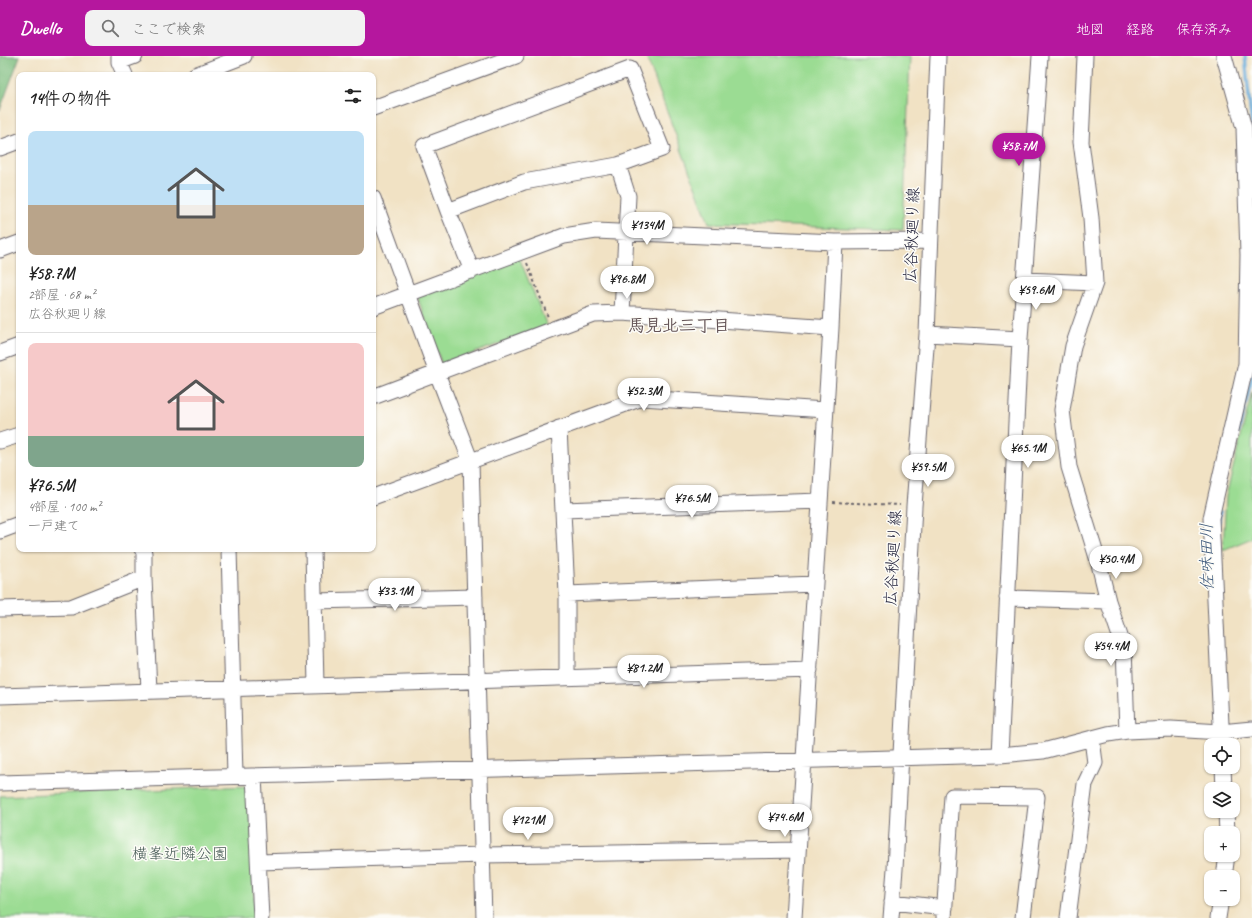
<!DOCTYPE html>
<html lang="ja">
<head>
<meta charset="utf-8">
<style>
	:root { --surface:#fff; --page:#f2f2f2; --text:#222; --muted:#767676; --line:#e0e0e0; --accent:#b5179e }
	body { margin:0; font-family:Caveat,"Klee One",sans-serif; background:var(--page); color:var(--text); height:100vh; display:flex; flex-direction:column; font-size:15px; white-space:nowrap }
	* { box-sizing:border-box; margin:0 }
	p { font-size:13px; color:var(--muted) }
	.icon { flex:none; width:22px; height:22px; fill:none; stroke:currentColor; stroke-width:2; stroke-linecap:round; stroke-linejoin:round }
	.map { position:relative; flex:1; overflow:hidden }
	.details { position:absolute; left:16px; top:16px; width:360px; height:480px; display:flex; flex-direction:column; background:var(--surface); border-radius:8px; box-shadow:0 1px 3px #0004 }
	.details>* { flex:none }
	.tools { position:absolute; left:1204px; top:682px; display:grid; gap:8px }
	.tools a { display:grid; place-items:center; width:36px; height:36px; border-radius:8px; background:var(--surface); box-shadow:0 1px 3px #0004; font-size:20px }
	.price { position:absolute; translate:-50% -34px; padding:0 9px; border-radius:14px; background:#fff; color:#222; font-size:13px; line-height:26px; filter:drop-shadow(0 1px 2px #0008) }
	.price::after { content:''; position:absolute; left:50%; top:24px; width:12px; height:9px; margin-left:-6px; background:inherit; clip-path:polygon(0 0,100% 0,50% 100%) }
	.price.on { background:var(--accent); color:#fff }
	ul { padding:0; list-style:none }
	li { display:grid; align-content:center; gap:8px; height:212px; padding:0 12px }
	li+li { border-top:1px solid var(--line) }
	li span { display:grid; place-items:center; height:124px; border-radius:8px; color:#555 }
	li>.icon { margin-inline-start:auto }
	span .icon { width:72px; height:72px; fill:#fffc; stroke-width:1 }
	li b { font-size:17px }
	h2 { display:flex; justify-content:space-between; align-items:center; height:48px; padding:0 12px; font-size:17px }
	header { display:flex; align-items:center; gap:24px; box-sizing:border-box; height:56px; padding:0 20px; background:var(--accent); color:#fff }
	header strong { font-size:19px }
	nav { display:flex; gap:22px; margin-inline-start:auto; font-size:14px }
	.search { width:280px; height:36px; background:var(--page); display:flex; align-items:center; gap:10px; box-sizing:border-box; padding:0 14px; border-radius:8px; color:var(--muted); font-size:15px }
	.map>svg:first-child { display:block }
</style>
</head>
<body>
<header>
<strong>Dwello</strong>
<div class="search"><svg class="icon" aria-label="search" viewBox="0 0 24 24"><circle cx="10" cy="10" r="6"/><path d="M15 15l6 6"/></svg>ここで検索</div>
<nav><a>地図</a><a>経路</a><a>保存済み</a></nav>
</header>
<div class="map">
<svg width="1252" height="862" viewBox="0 0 1252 862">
	<rect width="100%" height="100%" fill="#fdfcf7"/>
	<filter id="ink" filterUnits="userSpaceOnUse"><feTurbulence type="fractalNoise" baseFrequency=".025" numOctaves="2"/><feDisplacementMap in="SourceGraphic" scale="8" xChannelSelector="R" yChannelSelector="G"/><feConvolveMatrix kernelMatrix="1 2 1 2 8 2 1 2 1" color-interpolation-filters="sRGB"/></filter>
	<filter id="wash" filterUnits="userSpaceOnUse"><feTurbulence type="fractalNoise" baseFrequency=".012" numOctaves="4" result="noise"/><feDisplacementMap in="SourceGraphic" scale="16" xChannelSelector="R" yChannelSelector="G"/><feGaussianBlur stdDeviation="0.9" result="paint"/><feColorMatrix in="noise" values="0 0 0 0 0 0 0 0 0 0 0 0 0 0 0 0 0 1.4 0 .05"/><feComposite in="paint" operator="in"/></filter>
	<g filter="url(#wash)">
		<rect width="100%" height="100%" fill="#f1e2c4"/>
		<path fill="#9bdc93" stroke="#5e7f67" d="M646 0H910L903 174 709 167Z
			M519 201 547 270 442 309 417 240Z
			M1252 336V482L1223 494 1226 440Z
			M250 730 255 862H0V740Z"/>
		<path fill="#7cbc7d" stroke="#4f6f5c" d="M0 0H20L0 54Z"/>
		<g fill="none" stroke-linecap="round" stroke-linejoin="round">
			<path stroke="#65aada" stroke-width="3.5" d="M1245 0 1252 72
				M1238 377 1251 325 1252 316
				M1218 470 1220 456
				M1233 800 1234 793 1233 776"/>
		</g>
	</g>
	<g filter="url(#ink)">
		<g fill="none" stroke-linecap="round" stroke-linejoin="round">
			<g stroke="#6a656b" stroke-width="17">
				<path id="minor" d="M119 0V6L125 19
					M1085 0 1081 86 1091 162 1095 227 1073 290 1062 354 1069 411 1099 508 1108 545 1124 592 1127 675
					M119 6 135 0
					M195 19 244 0
					M373 52 516 0
					M0 92 19 85
					M618 109 628 140 622 257
					M373 142 437 317 471 406 484 862
					M448 155 524 126 618 109 662 93 630 13 424 90 448 155 472 215
					M0 194 19 187
					M1025 224 1095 227
					M373 251 564 180 596 175 835 186 930 185
					M927 278 1020 283
					M0 297 19 290
					M373 341 593 258 622 257 831 272
					M559 372 567 538V622
					M0 385 19 379
					M373 441 642 342 825 354
					M563 454 820 445
					M0 475 19 468
					M142 493 144 497V522L149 635
					M229 493 235 720
					M313 493 316 630
					M567 538 815 528
					M1007 542 1108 545
					M315 545 475 541
					M0 553 71 551 144 522
					M0 640 810 614
					M1222 689 1211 462 1246 308 1248 199 1244 72 1224 0
					M1000 699 1020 283 1040 0
					M1223 711 1224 733
					M254 720 261 862
					M0 727 1000 699 1043 695 1108 678 1127 675 1171 673 1221 676 1252 673
					M1226 755 1227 777
					M259 806 482 799 798 794
					M1224 821 1227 799
					M892 846 945 852
					M794 862 831 272 835 186
					M891 862 895 813 914 450 927 278 938 0
					M944 862 952 740 1037 741 1023 862
					M1068 862 1085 728 1095 707 1092 683
					M1218 862 1221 843"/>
			</g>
			<path stroke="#6a656b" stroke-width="2" stroke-dasharray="3 3" stroke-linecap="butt" d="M527 207 548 261
				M833 446 900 449"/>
			<use href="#minor" stroke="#fff" stroke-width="15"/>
		</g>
	</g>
	<g text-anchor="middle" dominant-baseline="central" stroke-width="3" stroke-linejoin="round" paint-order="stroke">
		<g font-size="16" fill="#22223b" stroke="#fdfcf7">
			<text transform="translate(912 179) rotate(-88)">広谷秋廻り線</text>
			<text transform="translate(893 502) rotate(-87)">広谷秋廻り線</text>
		</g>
		<g font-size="16" fill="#465a55" stroke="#fdfcf7">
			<text x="180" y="798">横峯近隣公園</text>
		</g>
		<g font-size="17" font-weight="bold" fill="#645457" stroke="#fdfcf7">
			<text x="679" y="269">馬見北三丁目</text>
		</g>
		<g font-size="17" font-style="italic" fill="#3d587b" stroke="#fdfcf7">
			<text transform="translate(1207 501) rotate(-91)">佐味田川</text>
		</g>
	</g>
</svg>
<div class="tools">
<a><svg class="icon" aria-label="locate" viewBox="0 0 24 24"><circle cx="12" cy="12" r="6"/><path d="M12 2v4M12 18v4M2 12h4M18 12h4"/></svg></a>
<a><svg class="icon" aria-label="layers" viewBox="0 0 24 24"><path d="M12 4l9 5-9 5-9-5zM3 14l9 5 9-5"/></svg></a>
<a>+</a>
<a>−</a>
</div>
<b class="price on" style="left:1019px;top:111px">¥58.7M</b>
<b class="price" style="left:647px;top:190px">¥134M</b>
<b class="price" style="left:627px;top:244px">¥96.8M</b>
<b class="price" style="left:1036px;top:255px">¥59.6M</b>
<b class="price" style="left:644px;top:356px">¥52.3M</b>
<b class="price" style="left:1028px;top:413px">¥65.1M</b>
<b class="price" style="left:928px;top:432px">¥59.5M</b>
<b class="price" style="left:692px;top:463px">¥76.5M</b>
<b class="price" style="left:1116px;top:524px">¥50.4M</b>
<b class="price" style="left:395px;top:556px">¥33.1M</b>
<b class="price" style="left:1111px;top:611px">¥54.4M</b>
<b class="price" style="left:644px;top:633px">¥81.2M</b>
<b class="price" style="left:785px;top:782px">¥74.6M</b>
<b class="price" style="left:528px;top:785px">¥121M</b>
<section class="details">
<h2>14件の物件<svg class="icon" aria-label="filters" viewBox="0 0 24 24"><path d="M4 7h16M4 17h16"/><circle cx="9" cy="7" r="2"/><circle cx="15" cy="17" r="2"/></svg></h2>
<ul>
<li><span style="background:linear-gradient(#bfe0f5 60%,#b9a48a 0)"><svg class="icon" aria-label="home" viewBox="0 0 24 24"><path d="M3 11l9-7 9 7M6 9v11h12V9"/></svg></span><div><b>¥58.7M</b><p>2部屋 · 68 m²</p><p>広谷秋廻り線</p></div></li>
<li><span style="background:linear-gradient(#f6c9c9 75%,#7fa58c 0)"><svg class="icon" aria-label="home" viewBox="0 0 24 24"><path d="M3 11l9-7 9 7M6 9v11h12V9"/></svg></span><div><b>¥76.5M</b><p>4部屋 · 100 m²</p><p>一戸建て</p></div></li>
</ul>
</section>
</div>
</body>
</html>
